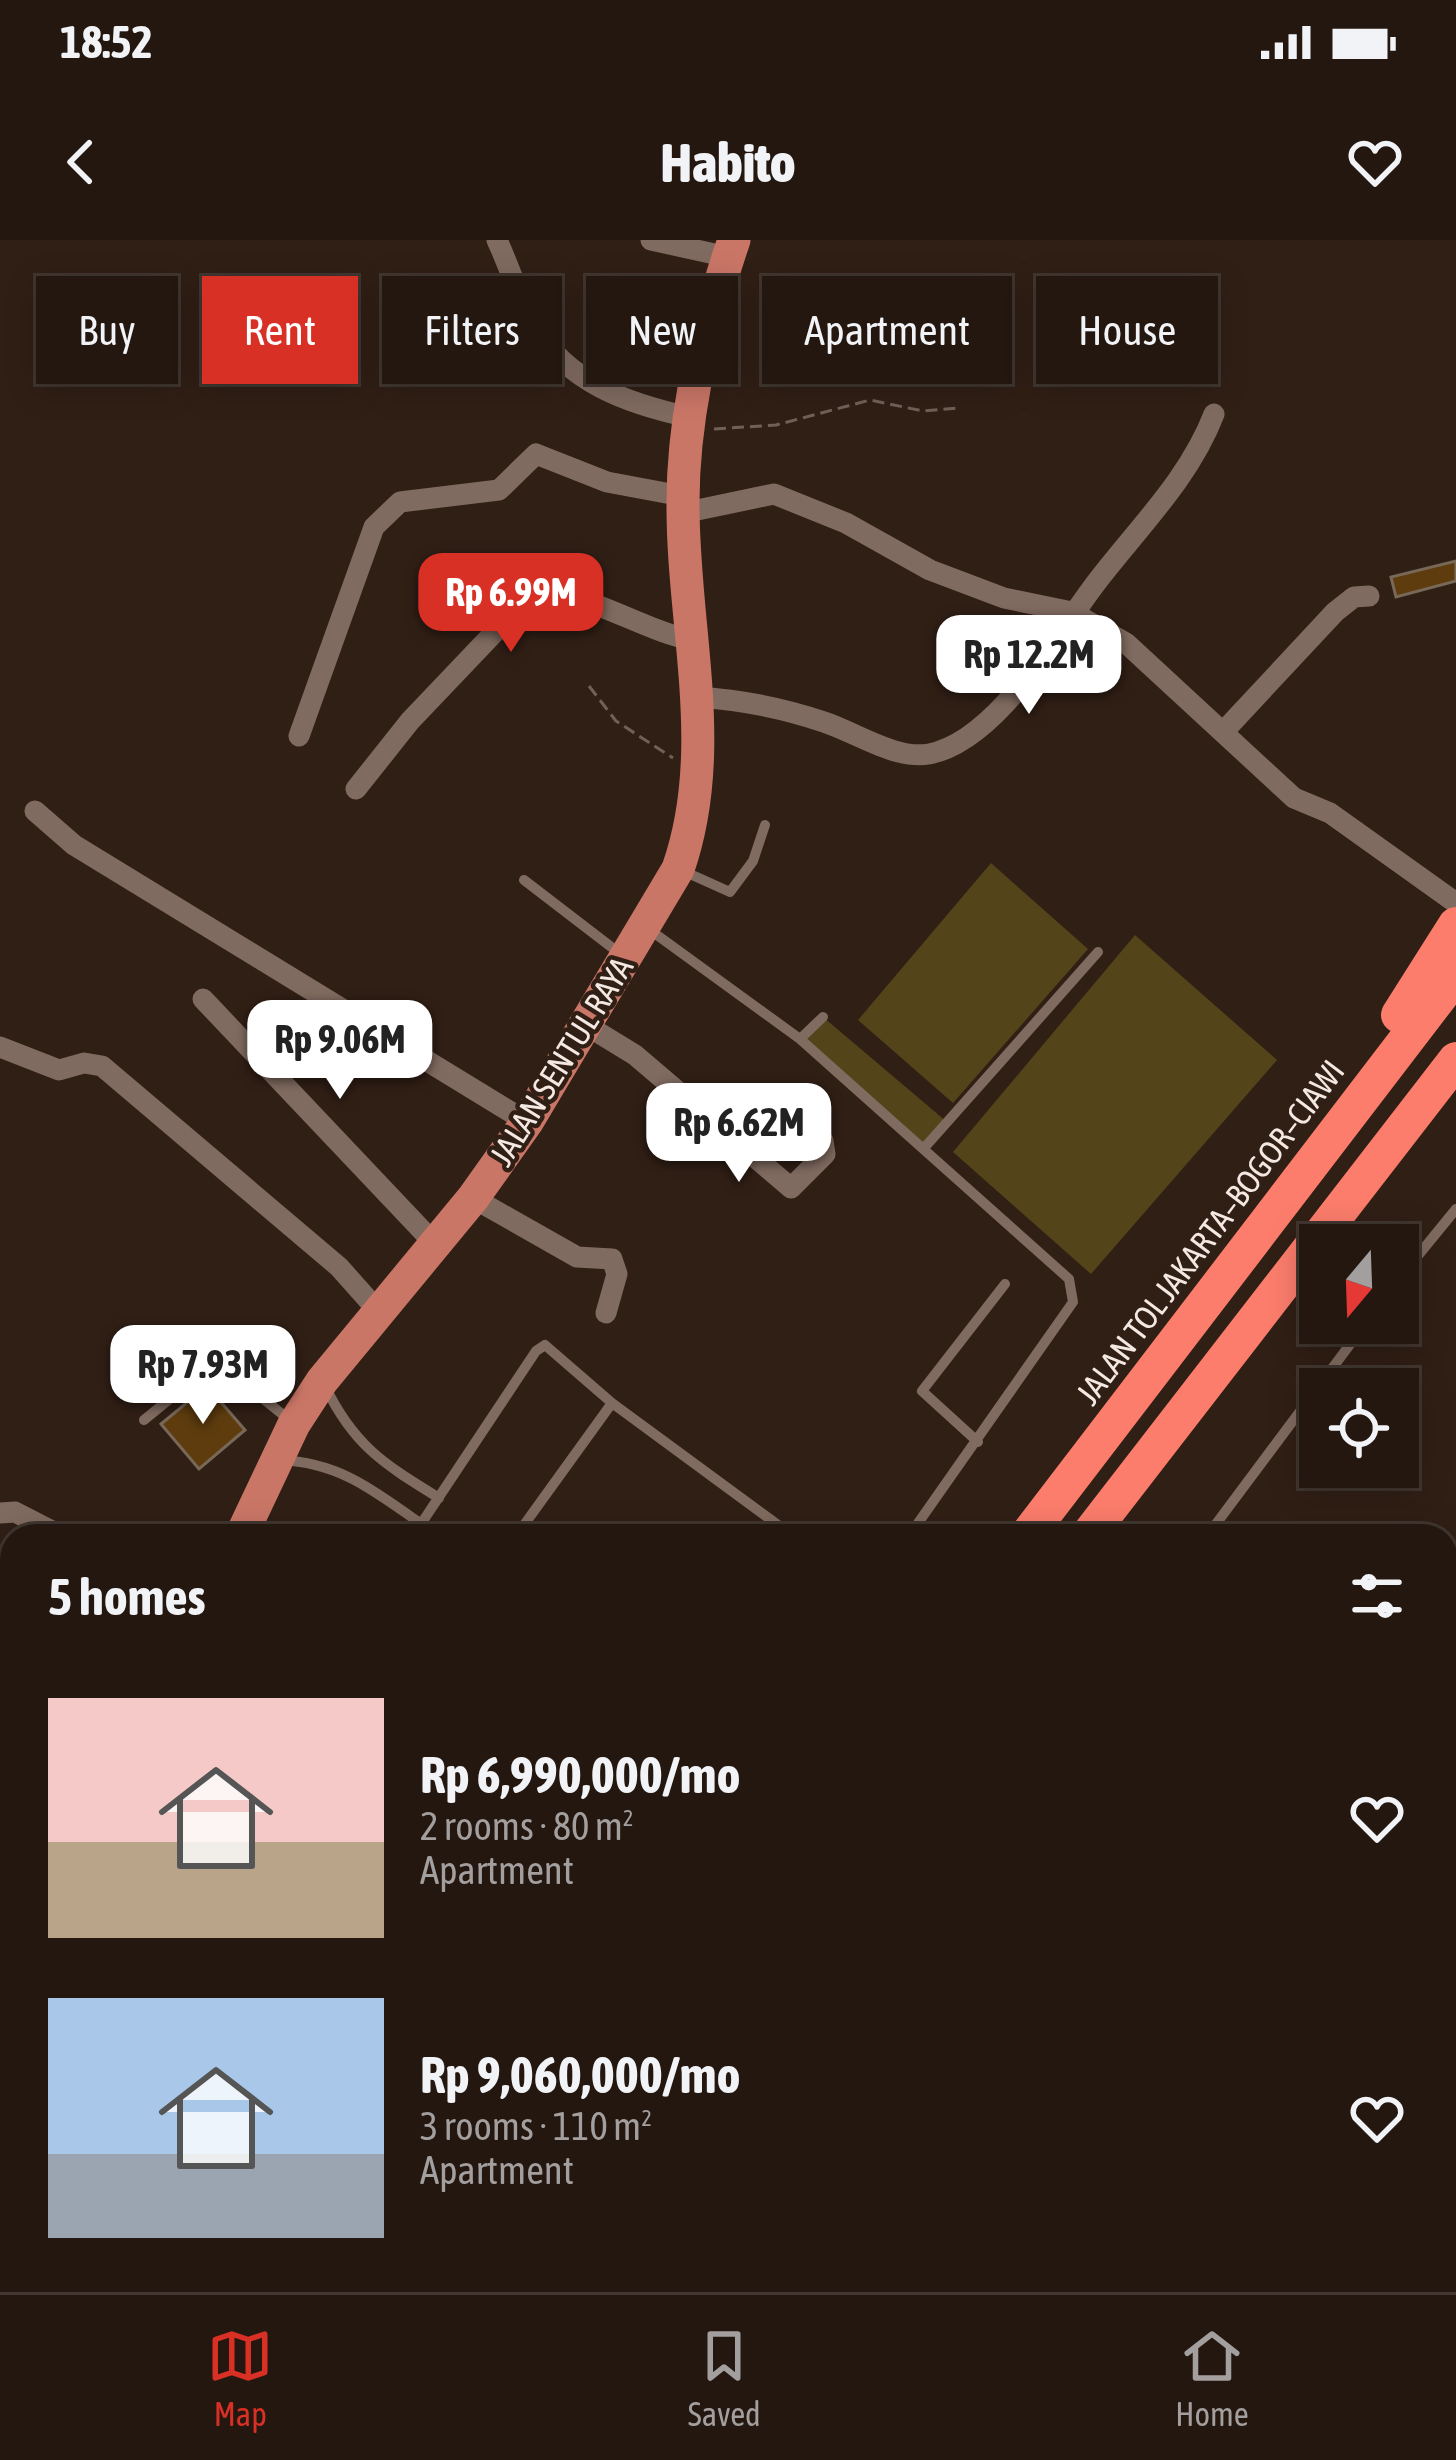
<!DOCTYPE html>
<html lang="en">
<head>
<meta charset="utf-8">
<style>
	:root { --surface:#241710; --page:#30241e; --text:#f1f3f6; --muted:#a39f9f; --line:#413630; --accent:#d93025 }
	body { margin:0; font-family:"Asap Condensed",sans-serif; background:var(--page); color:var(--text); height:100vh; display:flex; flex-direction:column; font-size:45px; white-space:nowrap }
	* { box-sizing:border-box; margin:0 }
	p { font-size:39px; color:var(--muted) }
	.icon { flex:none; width:66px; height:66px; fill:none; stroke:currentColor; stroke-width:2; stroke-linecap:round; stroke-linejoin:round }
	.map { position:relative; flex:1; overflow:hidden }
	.drawer { position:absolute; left:0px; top:1284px; width:1458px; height:768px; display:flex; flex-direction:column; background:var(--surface); border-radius:36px 36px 0 0; box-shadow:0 6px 30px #0003,0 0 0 3px var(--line) }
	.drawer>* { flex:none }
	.guide { position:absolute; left:36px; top:36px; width:1386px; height:108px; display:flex; gap:24px }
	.needle { width:78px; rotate:199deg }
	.buttons { position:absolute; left:1299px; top:984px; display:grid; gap:24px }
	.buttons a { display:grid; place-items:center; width:120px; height:120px; border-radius:0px; background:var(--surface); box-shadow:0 6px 30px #0003,0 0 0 3px var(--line); font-size:60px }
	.price { position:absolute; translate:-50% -102px; padding:0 27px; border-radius:24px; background:#fff; color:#222; font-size:39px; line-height:78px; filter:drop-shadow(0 3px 6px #0008) }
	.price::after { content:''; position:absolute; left:50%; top:72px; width:36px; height:27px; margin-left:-18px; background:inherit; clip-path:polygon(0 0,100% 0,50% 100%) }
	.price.current { background:var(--accent); color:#fff }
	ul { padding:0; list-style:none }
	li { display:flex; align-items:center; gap:36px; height:300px; padding:0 48px }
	li span { display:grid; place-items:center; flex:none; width:336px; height:240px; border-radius:0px; color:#555 }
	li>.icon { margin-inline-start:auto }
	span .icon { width:144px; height:144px; fill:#fffc; stroke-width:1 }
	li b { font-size:51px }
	h2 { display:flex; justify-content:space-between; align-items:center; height:144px; padding:0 48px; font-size:51px }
	.pill { padding:0 42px; border-radius:0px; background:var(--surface); box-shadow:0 6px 30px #0003,0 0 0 3px var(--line); font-size:42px; line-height:108px }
	.pill.current { background:var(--accent); color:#fff }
	.status { display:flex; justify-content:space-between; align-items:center; height:84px; padding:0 60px; background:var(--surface); direction:ltr }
	.status svg { height:33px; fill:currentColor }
	header { display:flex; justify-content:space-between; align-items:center; height:156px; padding:0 48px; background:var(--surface); font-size:54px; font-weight:800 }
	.menu { display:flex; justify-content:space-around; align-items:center; height:168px; border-top:3px solid var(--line); background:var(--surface); font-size:33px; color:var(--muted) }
	.menu a { display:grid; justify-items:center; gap:6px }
	.menu .current { color:var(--accent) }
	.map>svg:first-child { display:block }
</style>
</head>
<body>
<div class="status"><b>18:52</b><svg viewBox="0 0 49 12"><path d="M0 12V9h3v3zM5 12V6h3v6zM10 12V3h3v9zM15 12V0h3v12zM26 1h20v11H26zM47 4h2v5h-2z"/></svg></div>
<header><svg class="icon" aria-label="back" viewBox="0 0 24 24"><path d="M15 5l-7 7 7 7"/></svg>Habito<svg class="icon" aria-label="heart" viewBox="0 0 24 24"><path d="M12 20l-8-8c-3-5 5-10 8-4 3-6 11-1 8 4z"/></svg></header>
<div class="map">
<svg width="1456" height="2052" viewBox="0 0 1456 2052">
	<rect width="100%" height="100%" fill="#301f15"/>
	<path fill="#544419" d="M991 623 1088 709 953 863 858 780Z
		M1135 695 1277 820 1091 1034 953 912Z
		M823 777 947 882 925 907 800 799Z"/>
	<path fill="#5e3c0e" stroke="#776858" stroke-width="3" d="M1456 321V341L1396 357 1391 337Z
		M207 1146 245 1190 199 1229 161 1184Z"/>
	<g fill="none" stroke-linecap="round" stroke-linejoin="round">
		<path stroke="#706158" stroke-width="3" stroke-dasharray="12 6" stroke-linecap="butt" d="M714 189 776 185 870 160 923 171 959 168
			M589 446 616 481 673 518"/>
		<path stroke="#806b60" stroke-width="10" d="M681 630 730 652 753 621 765 585
			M524 640 623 716
			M650 690 800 799 1069 1039 1073 1062 909 1296
			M800 799 823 777
			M925 907 1098 712
			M1398 1040 1456 969
			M325 1146C354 1206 384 1224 439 1258
			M144 1180C225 1114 211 1118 292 1182
			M978 1202 922 1151 1005 1044
			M280 1220C349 1223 384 1260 439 1296
			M421 1284 536 1111 545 1105 612 1163 793 1296
			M516 1296 612 1163
			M1207 1296 1366 1083
			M739 2052 745 2040"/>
		<path stroke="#806b60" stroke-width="21" d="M497 0C510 28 519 59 534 85 567 143 629 164 689 177
			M651 0 728 17
			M683 273 774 254 846 283 930 330 1004 358 1072 372 1126 403 1294 558 1330 573 1456 663
			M698 457C741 460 783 468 824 482 855 492 895 520 929 514 998 501 1059 390 1099 339 1140 286 1190 237 1214 174
			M1224 491 1335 372 1354 357 1369 356
			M299 496 374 287 400 262 499 250 536 214 607 242 682 256
			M356 549 410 481 530 355C570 341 645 393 693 400
			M35 571 74 605 527 882
			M203 759 435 1004
			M586 785 635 815 791 948 825 914 823 901 807 887
			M0 807 59 830 84 823 102 826 339 1027 379 1072
			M473 958 577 1017 612 1019 617 1034 606 1073
			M0 1273 15 1272 54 1292
			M0 1477 12 1485
			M0 1531 12 1539
			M0 1956 12 1965"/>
		<path stroke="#ca7667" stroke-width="33" d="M241 1296 294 1184 322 1141 473 958 527 882 678 629C720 509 682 385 683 262 683 176 706 81 734 0
			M0 1802 12 1778"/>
		<path stroke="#fc7d6c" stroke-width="36" d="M1399 775 1456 685
			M1027 1296 1456 735
			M1088 1296 1456 820
			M581 2052 587 2040
			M640 2052 646 2040"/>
	</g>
	<g text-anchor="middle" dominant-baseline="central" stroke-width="9" stroke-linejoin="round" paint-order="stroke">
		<g font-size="33" fill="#f4e8e2" stroke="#301f15">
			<text transform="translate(561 821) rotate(-58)">JALAN SENTUL RAYA</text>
			<text transform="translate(1210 992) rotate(-53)">JALAN TOL JAKARTA–BOGOR–CIAWI</text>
		</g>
	</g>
</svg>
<div class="buttons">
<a><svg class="needle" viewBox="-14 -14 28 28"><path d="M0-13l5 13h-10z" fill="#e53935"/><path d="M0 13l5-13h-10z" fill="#a39f9f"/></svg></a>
<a><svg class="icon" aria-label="locate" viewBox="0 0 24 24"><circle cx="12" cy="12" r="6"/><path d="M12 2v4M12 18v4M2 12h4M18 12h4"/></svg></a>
</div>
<b class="price current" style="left:511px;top:415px">Rp 6.99M</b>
<b class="price" style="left:1029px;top:477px">Rp 12.2M</b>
<b class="price" style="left:340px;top:862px">Rp 9.06M</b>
<b class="price" style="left:739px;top:945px">Rp 6.62M</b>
<b class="price" style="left:203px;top:1187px">Rp 7.93M</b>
<div class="guide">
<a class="pill">Buy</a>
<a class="pill current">Rent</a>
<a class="pill">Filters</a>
<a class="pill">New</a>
<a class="pill">Apartment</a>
<a class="pill">House</a>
</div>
<section class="drawer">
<h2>5 homes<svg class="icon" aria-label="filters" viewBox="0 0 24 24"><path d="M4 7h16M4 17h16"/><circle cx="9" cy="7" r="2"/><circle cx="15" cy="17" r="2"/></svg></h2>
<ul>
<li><span style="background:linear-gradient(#f6c9c9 60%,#b9a48a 0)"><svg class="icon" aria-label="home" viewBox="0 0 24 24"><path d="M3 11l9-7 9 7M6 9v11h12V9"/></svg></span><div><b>Rp 6,990,000/mo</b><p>2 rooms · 80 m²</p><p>Apartment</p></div><svg class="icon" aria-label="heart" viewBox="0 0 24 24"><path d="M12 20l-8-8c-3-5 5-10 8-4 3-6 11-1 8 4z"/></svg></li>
<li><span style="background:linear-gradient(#a9c7e8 65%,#9aa5b1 0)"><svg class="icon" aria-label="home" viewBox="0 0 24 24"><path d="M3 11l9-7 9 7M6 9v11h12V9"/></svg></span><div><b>Rp 9,060,000/mo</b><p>3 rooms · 110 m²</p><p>Apartment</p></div><svg class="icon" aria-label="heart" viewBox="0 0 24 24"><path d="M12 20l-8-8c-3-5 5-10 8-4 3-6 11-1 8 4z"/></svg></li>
</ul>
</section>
</div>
<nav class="menu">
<a class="current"><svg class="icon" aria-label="map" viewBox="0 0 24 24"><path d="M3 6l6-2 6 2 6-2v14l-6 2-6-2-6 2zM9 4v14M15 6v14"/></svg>Map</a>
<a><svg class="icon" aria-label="saved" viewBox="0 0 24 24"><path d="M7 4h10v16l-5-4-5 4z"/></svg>Saved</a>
<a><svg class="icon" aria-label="home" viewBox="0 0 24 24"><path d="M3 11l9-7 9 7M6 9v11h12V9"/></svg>Home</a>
</nav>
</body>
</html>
